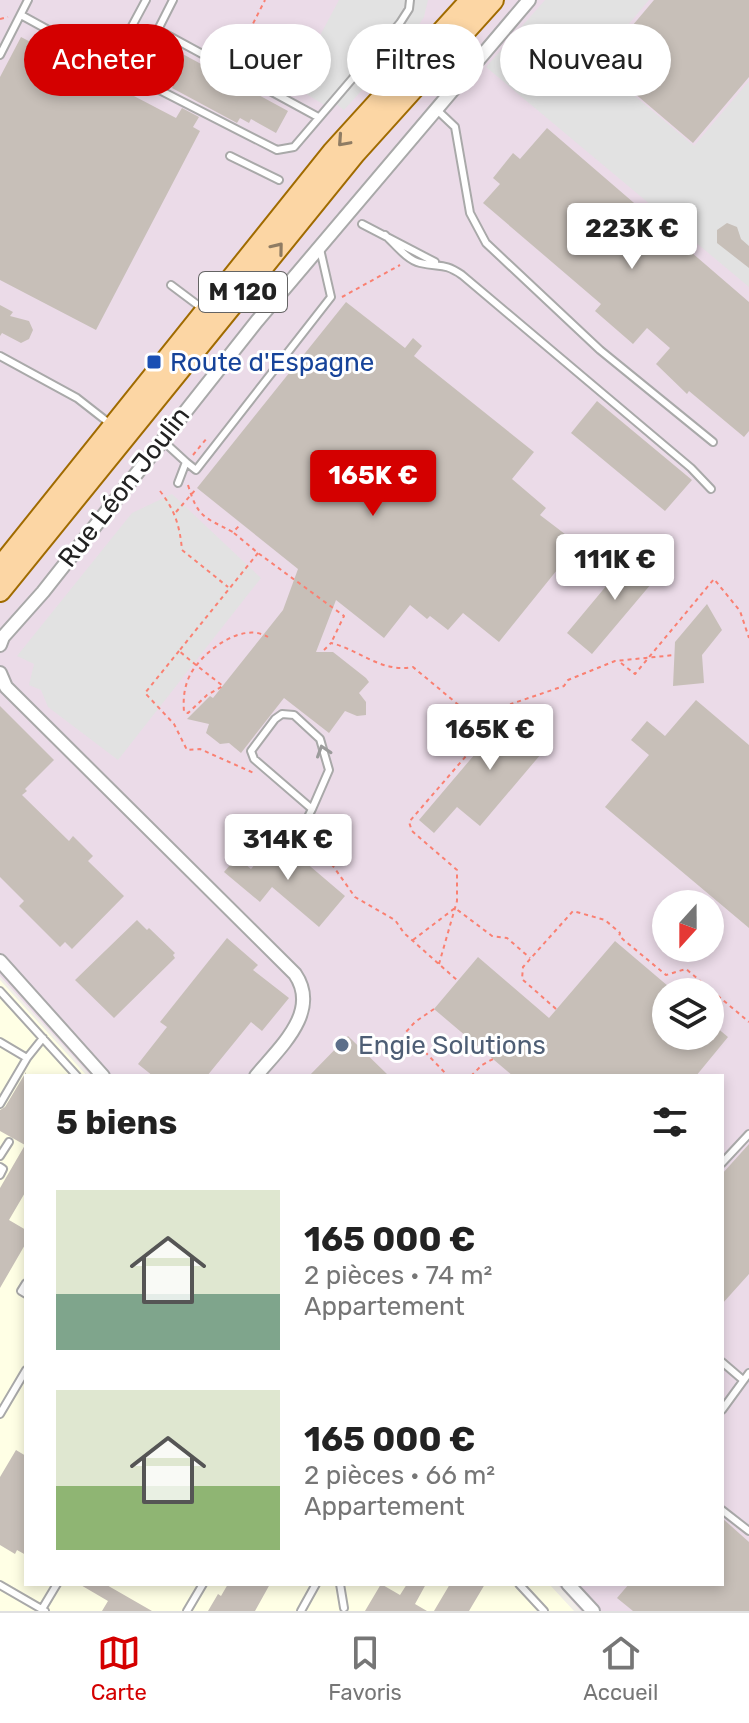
<!DOCTYPE html>
<html lang="fr">
<head>
<meta charset="utf-8">
<style>
	:root { --surface:#fff; --page:#f6f6f6; --text:#222; --muted:#767676; --line:#e0e0e0; --accent:#d40000 }
	body { margin:0; font-family:Rubik,sans-serif; background:var(--page); color:var(--text); height:100vh; display:flex; flex-direction:column; font-size:30px; white-space:nowrap }
	* { box-sizing:border-box; margin:0 }
	p { font-size:26px; color:var(--muted) }
	.icon { flex:none; width:44px; height:44px; fill:none; stroke:currentColor; stroke-width:2; stroke-linecap:round; stroke-linejoin:round }
	.map { position:relative; flex:1; overflow:hidden }
	.panel { position:absolute; left:24px; top:1074px; width:700px; height:512px; display:flex; flex-direction:column; background:var(--surface); border-radius:0px; box-shadow:0 4px 12px #0003 }
	.panel>* { flex:none }
	.banner { position:absolute; left:24px; top:24px; width:702px; height:72px; display:flex; gap:16px }
	.needle { width:52px; rotate:201deg }
	.controls { position:absolute; left:652px; top:890px; display:grid; gap:16px }
	.controls a { display:grid; place-items:center; width:72px; height:72px; border-radius:50%; background:var(--surface); box-shadow:0 4px 12px #0003; font-size:40px }
	.price { position:absolute; translate:-50% -68px; padding:0 18px; border-radius:8px; background:#fff; color:#222; font-size:26px; line-height:52px; filter:drop-shadow(0 2px 4px #0008) }
	.price::after { content:''; position:absolute; left:50%; top:48px; width:24px; height:18px; margin-left:-12px; background:inherit; clip-path:polygon(0 0,100% 0,50% 100%) }
	.price.active { background:var(--accent); color:#fff }
	ul { padding:0; list-style:none }
	li { display:flex; align-items:center; gap:24px; height:200px; padding:0 32px }
	li span { display:grid; place-items:center; flex:none; width:224px; height:160px; border-radius:0px; color:#555 }
	li>.icon { margin-inline-start:auto }
	span .icon { width:96px; height:96px; fill:#fffc; stroke-width:1 }
	li b { font-size:34px }
	h2 { display:flex; justify-content:space-between; align-items:center; height:96px; padding:0 32px; font-size:34px }
	.chip { padding:0 28px; border-radius:36px; background:var(--surface); box-shadow:0 4px 12px #0003; font-size:28px; line-height:72px }
	.chip.active { background:var(--accent); color:#fff }
	.dock { display:flex; justify-content:space-around; align-items:center; height:112px; border-top:2px solid var(--line); background:var(--surface); font-size:22px; color:var(--muted) }
	.dock a { display:grid; justify-items:center; gap:4px }
	.dock .active { color:var(--accent) }
	.map>svg:first-child { display:block }
</style>
</head>
<body>
<div class="map">
<svg width="749" height="1611" viewBox="0 0 749 1611">
	<rect width="100%" height="100%" fill="#f2efe9"/>
	<path fill="#ebdbe8" fill-rule="evenodd" d="M0 0H749V1611H581L557 1584H722V1076H91L0 976ZM666 904H710V948H666ZM666 992H710V1036H666Z"/>
	<path fill="#ffffe5" d="M0 980 87 1076H26V1584H549L574 1611H0Z"/>
	<path fill="#e2e2e2" d="M339 0H428L424 17 412 35 344 110 336 104 331 109 293 86Z
		M545 0H649L596 63 694 146 749 81V287L486 67Z
		M172 494 261 578 118 760 48 707 41 690 29 685 34 664 17 656 132 513Z"/>
	<path fill="#c7bfb8" d="M654 0H749V77L693 143 600 64Z
		M21 37 176 118 182 108 199 117 193 127 200 131 96 330 0 280V77Z
		M166 45 288 111 276 133 251 119 249 123 240 118 237 123 172 88 176 79 155 67Z
		M547 128 749 302V431L744 437 689 391 687 394 656 364 670 348 647 328 633 344 595 311 601 304 483 203 500 184 493 178 513 153 520 159Z
		M727 223 737 227 741 239 749 246V268L717 243V230Z
		M346 302 405 348 413 338 422 346 414 356 534 452 512 479 546 508 540 515 578 544 499 642 463 613 448 630 430 616 427 619 410 605 384 638 336 600 316 652H333L366 678 369 682 359 693 366 702V715L357 716 345 711 329 733 284 698 241 753 229 743 220 744 206 733 209 724 187 719 210 696 213 698 283 610 298 569 197 488Z
		M0 305 13 312 10 316 29 321 33 330 29 339 21 343 2 333 0 336Z
		M597 401 692 480 665 511 571 433Z
		M637 549 662 571 592 654 567 633Z
		M707 604 722 630 702 655 704 683 673 686 675 642Z
		M696 700 749 745V928L605 807 649 755 631 740 647 721 665 736Z
		M0 706 54 760 25 789 27 791 22 795 69 841 73 836 93 856 88 861 124 896 72 949 65 942 60 947 19 906 24 901 0 877Z
		M514 708 552 741 480 826 457 807 434 833 419 820Z
		M277 838 345 896 319 927 272 887 260 902 224 872 237 857 251 869Z
		M137 920 147 930 149 928 175 953 173 955 175 958 114 1018 75 980Z
		M227 938 258 965 253 970 289 998 262 1031 251 1022 207 1076H153L138 1064 167 1027 160 1022Z
		M615 941 675 992H666V1036H710V1022L728 1037 696 1076H513L434 1009 478 957 549 1018Z
		M348 1036 389 1076H309Z
		M26 1072V1191L9 1220 26 1230V1243L0 1288V1188L25 1145 0 1131V1110L5 1107Z
		M749 1144V1274L722 1304V1174Z
		M16 1450 26 1456V1555L17 1550 15 1554 0 1545V1477Z
		M722 1518 749 1542V1611H633L617 1598 629 1584H722Z
		M79 1584H105L152 1611H102L108 1601Z
		M228 1584H270L255 1611H208L218 1594 221 1596Z
		M381 1584 400 1595 407 1584H426L415 1604 427 1611H365Z
		M450 1584H485L469 1611H434Z"/>
	<g fill="none" stroke-linecap="round" stroke-linejoin="round">
		<g stroke="#a9a9a9" stroke-width="10">
			<path id="service" d="M21 15 134 77 277 150 294 147 400 23 409 9 410 0
				M158 30 318 117
				M0 55 28 0
				M111 65 146 0
				M134 77 173 0
				M436 109 455 127 470 213 486 243 600 350 713 442
				M230 156 279 180
				M362 224 435 262
				M385 235C395 244 407 260 420 263 440 268 443 262 462 275L691 468 711 489
				M171 285 203 309
				M0 356 77 398 109 423
				M162 440 186 462 178 483
				M186 462 196 470 331 297 320 249
				M305 823 312 809 329 770 320 739 294 715 282 714 275 719 251 751 254 759 312 809
				M0 991 77 1076
				M0 1042 27 1058
				M0 1104 27 1058 43 1038
				M0 1156 9 1142
				M722 1163 749 1134
				M0 1167 3 1169 0 1175
				M26 1283 21 1291 26 1294
				M722 1362 743 1380
				M722 1410 749 1373
				M0 1414 26 1370
				M722 1510 749 1531
				M340 1584 344 1608
				M519 1584 544 1611
				M0 1585 45 1611
				M42 1609 57 1584
				M187 1611 203 1584
				M301 1611 316 1584"/>
		</g>
		<g stroke="#a9a9a9" stroke-width="16">
			<path id="minor" d="M0 645 3 637 43 592 257 321 529 0
				M0 673 6 687 295 974C321 1012 279 1048 256 1076
				M0 961 103 1076
				M568 1584 593 1611"/>
		</g>
		<g stroke="#a06b00" stroke-width="24">
			<path id="primary" d="M0 568 333 152 471 0
				M0 591 355 153 493 0"/>
		</g>
		<path stroke="#fa8072" stroke-width="2" stroke-dasharray="4 4" stroke-linecap="butt" d="M0 19 8 17
			M235 59 265 0
			M342 297 400 265
			M193 455 207 438
			M188 485C198 518 204 517 233 532L241 524
			M160 491C175 510 180 527 182 550L228 587
			M176 512 197 488
			M234 533 258 553 344 616 332 641
			M258 553 179 651 196 665 223 686 207 695 188 713 184 712C183 699 184 687 190 675 202 652 242 621 268 637
			M324 650 331 643C360 650 381 673 413 667L467 712 498 727
			M179 651 145 693 174 724 187 750 200 749 256 774
			M621 663 635 674 714 579 740 611 749 638
			M305 835 306 839 333 866 355 897 395 920 404 933 458 981
			M413 940 455 908 492 936 507 938 530 958
			M439 964 457 901V870L412 831 409 822 511 704 564 686 568 680 615 661 675 655
			M434 1009 415 1022 406 1032 448 1076
			M556 1009 522 979 523 967 573 911 605 920 620 933 619 936 666 975 686 969 749 1022
			M471 1076 482 1065 493 1059"/>
		<use href="#service" stroke="#fff" stroke-width="6"/>
		<use href="#minor" stroke="#fff" stroke-width="12"/>
		<use href="#primary" stroke="#fcd6a4" stroke-width="20"/>
	</g>
	<defs><path id="oneway-chevron" d="M-2-3.5L2.5 0L-2 3.5" fill="none" stroke-width="1.6" stroke-linecap="round" stroke-linejoin="round" transform="scale(2)"/></defs>
	<g stroke="#8f7c63">
		<use href="#oneway-chevron" transform="translate(343 141) rotate(132)"/>
		<use href="#oneway-chevron" transform="translate(278 248) rotate(-51)"/>
	</g>
	<use stroke="#9c9c9c" href="#oneway-chevron" transform="translate(323 751) rotate(-108)"/>
	<rect fill="#1a4fb4" stroke="#fff" stroke-width="3" x="146" y="354" width="16" height="16" rx="4"/>
	<circle fill="#5c6f8a" stroke="#fff" stroke-width="3" cx="342" cy="1045" r="8"/>
	<g text-anchor="middle" dominant-baseline="central" stroke-width="6" stroke-linejoin="round" paint-order="stroke">
		<rect fill="#fff" stroke="#646464" stroke-width="2" x="199" y="272" width="88" height="40" rx="6"/>
		<g font-size="24" font-weight="bold" fill="#222">
			<text x="243" y="292">M 120</text>
		</g>
		<g font-size="26" fill="#164399" stroke="#fff" text-anchor="start">
			<text x="170" y="362">Route d'Espagne</text>
		</g>
		<g font-size="26" fill="#222" stroke="#fff">
			<text transform="translate(124 487) rotate(-52)">Rue Léon Joulin</text>
		</g>
		<g font-size="26" fill="#4e5e75" stroke="#fff" text-anchor="start">
			<text x="358" y="1045">Engie Solutions</text>
		</g>
	</g>
</svg>
<div class="controls">
<a><svg class="needle" viewBox="-14 -14 28 28"><path d="M0-13l5 13h-10z" fill="#e53935"/><path d="M0 13l5-13h-10z" fill="#767676"/></svg></a>
<a><svg class="icon" aria-label="layers" viewBox="0 0 24 24"><path d="M12 4l9 5-9 5-9-5zM3 14l9 5 9-5"/></svg></a>
</div>
<b class="price" style="left:632px;top:271px">223K €</b>
<b class="price active" style="left:373px;top:518px">165K €</b>
<b class="price" style="left:615px;top:602px">111K €</b>
<b class="price" style="left:490px;top:772px">165K €</b>
<b class="price" style="left:288px;top:882px">314K €</b>
<div class="banner">
<a class="chip active">Acheter</a>
<a class="chip">Louer</a>
<a class="chip">Filtres</a>
<a class="chip">Nouveau</a>
</div>
<section class="panel">
<h2>5 biens<svg class="icon" aria-label="filters" viewBox="0 0 24 24"><path d="M4 7h16M4 17h16"/><circle cx="9" cy="7" r="2"/><circle cx="15" cy="17" r="2"/></svg></h2>
<ul>
<li><span style="background:linear-gradient(#dfe7d0 65%,#7fa58c 0)"><svg class="icon" aria-label="home" viewBox="0 0 24 24"><path d="M3 11l9-7 9 7M6 9v11h12V9"/></svg></span><div><b>165 000 €</b><p>2 pièces · 74 m²</p><p>Appartement</p></div></li>
<li><span style="background:linear-gradient(#dfe7d0 60%,#8fb573 0)"><svg class="icon" aria-label="home" viewBox="0 0 24 24"><path d="M3 11l9-7 9 7M6 9v11h12V9"/></svg></span><div><b>165 000 €</b><p>2 pièces · 66 m²</p><p>Appartement</p></div></li>
</ul>
</section>
</div>
<nav class="dock">
<a class="active"><svg class="icon" aria-label="map" viewBox="0 0 24 24"><path d="M3 6l6-2 6 2 6-2v14l-6 2-6-2-6 2zM9 4v14M15 6v14"/></svg>Carte</a>
<a><svg class="icon" aria-label="saved" viewBox="0 0 24 24"><path d="M7 4h10v16l-5-4-5 4z"/></svg>Favoris</a>
<a><svg class="icon" aria-label="home" viewBox="0 0 24 24"><path d="M3 11l9-7 9 7M6 9v11h12V9"/></svg>Accueil</a>
</nav>
</body>
</html>
